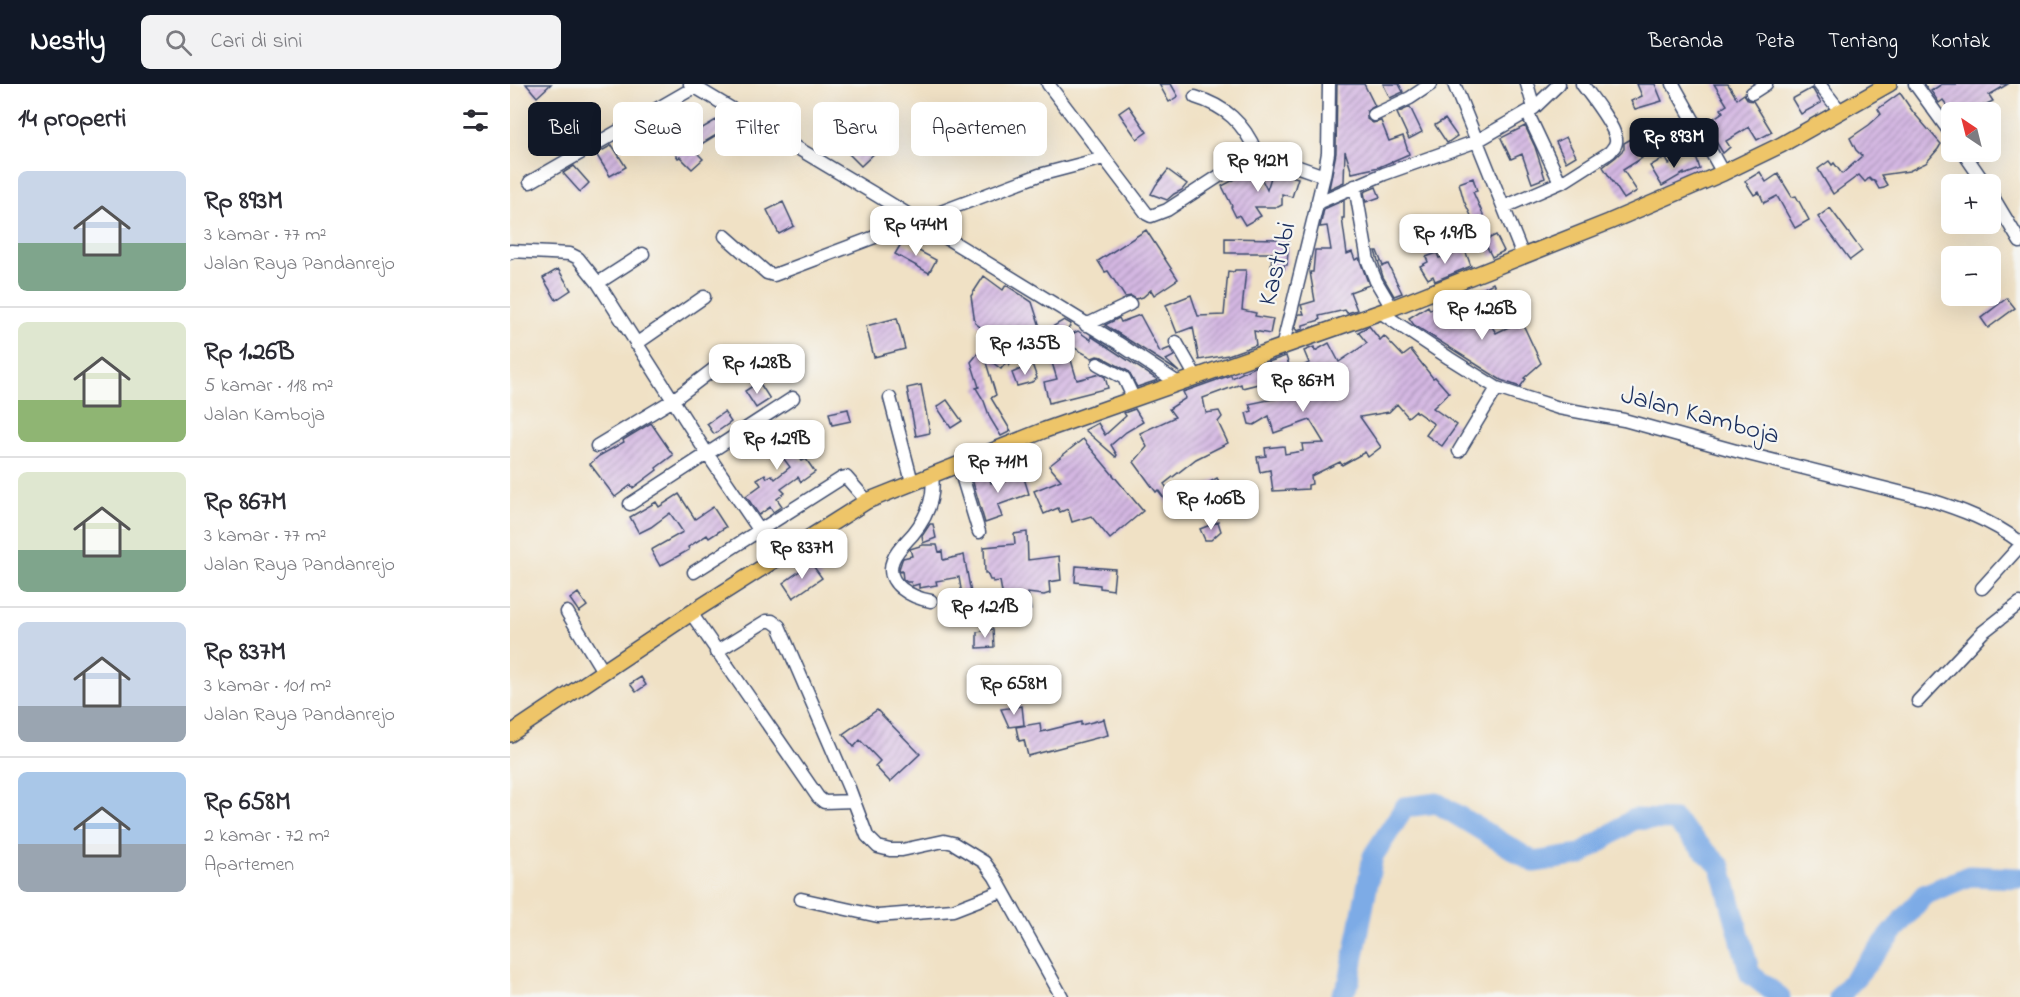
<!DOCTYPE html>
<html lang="id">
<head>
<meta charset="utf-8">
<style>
	:root { --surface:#fff; --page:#f2f2f3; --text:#2b2b33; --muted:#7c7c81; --line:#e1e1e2; --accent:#111827 }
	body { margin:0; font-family:"Indie Flower",sans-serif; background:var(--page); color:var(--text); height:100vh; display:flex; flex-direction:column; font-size:22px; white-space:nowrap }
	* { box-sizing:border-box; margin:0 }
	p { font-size:20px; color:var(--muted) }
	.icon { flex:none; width:33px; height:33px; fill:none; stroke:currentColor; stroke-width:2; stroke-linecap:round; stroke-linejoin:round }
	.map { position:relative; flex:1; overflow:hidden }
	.sheet { display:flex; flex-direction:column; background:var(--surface); width:510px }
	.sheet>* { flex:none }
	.top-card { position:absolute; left:18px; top:18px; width:570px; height:54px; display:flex; gap:12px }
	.needle { width:39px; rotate:325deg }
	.buttons { position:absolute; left:1431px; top:18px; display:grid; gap:12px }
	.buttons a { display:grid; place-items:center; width:60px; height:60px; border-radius:9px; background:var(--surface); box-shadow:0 6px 24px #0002; font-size:30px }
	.price { position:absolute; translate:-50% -51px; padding:0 14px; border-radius:12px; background:#fff; color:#222; font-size:20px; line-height:39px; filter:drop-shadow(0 2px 3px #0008) }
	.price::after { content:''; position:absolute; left:50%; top:36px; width:18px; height:14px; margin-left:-9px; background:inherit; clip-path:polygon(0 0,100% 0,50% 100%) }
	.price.selected { background:var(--accent); color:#fff }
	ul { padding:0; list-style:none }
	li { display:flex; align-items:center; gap:18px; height:150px; padding:0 18px }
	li+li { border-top:2px solid var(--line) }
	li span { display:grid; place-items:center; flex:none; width:168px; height:120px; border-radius:9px; color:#555 }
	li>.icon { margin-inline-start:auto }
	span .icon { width:72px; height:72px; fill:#fffc; stroke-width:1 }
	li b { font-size:26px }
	h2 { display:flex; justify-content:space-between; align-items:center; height:72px; padding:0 18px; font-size:26px }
	.tag { padding:0 21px; border-radius:9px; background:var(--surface); box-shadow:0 6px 24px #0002; font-size:21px; line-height:54px }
	.tag.selected { background:var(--accent); color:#fff }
	header { display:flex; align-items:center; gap:36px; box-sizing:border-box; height:84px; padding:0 30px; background:var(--accent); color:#fff }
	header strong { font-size:28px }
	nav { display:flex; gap:33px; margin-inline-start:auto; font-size:21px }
	.search { width:420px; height:54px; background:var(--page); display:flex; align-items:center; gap:15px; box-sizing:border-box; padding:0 21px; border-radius:9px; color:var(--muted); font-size:22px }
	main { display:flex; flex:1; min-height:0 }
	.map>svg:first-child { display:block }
</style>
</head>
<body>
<header>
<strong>Nestly</strong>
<div class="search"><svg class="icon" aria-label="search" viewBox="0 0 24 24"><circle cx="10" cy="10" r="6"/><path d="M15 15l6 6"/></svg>Cari di sini</div>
<nav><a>Beranda</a><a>Peta</a><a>Tentang</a><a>Kontak</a></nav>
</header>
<main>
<section class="sheet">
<h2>14 properti<svg class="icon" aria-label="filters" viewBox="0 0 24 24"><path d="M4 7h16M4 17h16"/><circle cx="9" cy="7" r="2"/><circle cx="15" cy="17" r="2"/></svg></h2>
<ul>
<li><span style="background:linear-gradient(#c9d6e8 60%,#7fa58c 0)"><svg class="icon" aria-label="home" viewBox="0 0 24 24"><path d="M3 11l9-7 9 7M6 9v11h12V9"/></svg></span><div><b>Rp 893M</b><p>3 kamar · 77 m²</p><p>Jalan Raya Pandanrejo</p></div></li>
<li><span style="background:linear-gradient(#dfe7d0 65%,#8fb573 0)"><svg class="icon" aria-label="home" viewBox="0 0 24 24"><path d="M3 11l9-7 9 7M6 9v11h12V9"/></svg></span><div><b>Rp 1.26B</b><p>5 kamar · 118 m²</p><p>Jalan Kamboja</p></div></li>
<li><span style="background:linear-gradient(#dfe7d0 65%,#7fa58c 0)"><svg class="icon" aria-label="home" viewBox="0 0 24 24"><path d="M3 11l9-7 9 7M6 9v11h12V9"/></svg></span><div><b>Rp 867M</b><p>3 kamar · 77 m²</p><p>Jalan Raya Pandanrejo</p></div></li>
<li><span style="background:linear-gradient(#c9d6e8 70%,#9aa5b1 0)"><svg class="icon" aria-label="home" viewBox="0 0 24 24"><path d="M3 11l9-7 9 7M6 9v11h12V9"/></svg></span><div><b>Rp 837M</b><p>3 kamar · 101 m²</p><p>Jalan Raya Pandanrejo</p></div></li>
<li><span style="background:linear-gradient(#a9c7e8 60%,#9aa5b1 0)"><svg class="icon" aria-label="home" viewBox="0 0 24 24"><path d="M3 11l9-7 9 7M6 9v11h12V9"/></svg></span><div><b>Rp 658M</b><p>2 kamar · 72 m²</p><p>Apartemen</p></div></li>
</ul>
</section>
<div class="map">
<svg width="1510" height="913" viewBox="0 0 1510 913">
	<defs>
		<pattern id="building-hatch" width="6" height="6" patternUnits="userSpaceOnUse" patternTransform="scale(1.5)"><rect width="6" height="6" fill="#d4b7e2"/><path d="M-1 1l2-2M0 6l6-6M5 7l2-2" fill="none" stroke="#ab95ba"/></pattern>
	</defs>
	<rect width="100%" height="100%" fill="#f6f6f2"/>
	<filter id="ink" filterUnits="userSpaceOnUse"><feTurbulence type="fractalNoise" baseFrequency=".0167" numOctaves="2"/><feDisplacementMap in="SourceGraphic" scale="12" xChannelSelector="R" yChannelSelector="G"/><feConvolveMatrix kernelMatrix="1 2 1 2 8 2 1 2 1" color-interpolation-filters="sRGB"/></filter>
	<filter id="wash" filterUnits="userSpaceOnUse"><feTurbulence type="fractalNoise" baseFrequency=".008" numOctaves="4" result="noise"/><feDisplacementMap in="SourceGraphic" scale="24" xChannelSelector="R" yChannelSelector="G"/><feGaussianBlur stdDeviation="1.35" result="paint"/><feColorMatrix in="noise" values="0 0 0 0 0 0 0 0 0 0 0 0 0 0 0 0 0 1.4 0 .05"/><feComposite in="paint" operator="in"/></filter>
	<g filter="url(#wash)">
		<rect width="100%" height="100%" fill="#f0e1c5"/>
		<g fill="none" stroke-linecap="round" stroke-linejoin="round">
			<path stroke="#7dabe6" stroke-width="21" d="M831 913 839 898 863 772 895 723 927 719 1024 778 1070 771 1124 735 1164 736 1211 783 1240 890 1270 913
				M1329 913 1414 811 1459 792 1510 794"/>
		</g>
		<g id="blocks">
			<path fill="url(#building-hatch)" d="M16 0H41L27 13Z
				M649 0H661L668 12 659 18Z
				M827 0H854L865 22 857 27V35L863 39 871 37 879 57 893 52 899 70 869 83 842 89 835 67 834 98 819 105 826 69Z
				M873 0H889L893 8 880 14Z
				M1127 0H1145L1152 17 1125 25 1121 17 1132 12Z
				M1204 0H1218L1227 15 1234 10 1238 16 1243 17 1262 48 1247 56 1239 43 1216 57 1220 63 1213 69 1195 40 1213 28 1211 25 1217 21Z
				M1432 0H1498L1479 11 1483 17 1468 24 1471 28H1442L1433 16 1429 19 1421 7Z
				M1302 4 1311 19 1291 30 1282 15Z
				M1390 9 1403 28 1431 60 1428 65 1416 79 1399 87 1371 91 1377 101 1374 104 1369 105 1364 96 1362 97 1359 94 1355 98 1349 91 1323 110 1308 85 1319 77 1322 81 1324 79 1332 90 1352 72 1346 66 1340 54 1359 41 1371 30 1368 25Z
				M619 22 637 48 627 55 609 29Z
				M900 23 912 48 899 55 887 29Z
				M935 35 947 52 937 59 925 41Z
				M206 36 213 47 183 65 193 75 182 85 170 73 168 74 161 63 172 53 174 55Z
				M1015 42 1025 63 1035 94 1022 99 1012 70 1001 75 991 54Z
				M357 49 371 63 351 82 337 68Z
				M1056 53 1066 72 1056 78 1046 58Z
				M1121 55 1132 74 1113 86 1127 107 1114 115 1093 83 1106 73 1114 65V59Z
				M102 61 116 83 100 92 86 70Z
				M1185 70 1190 85 1174 91V89L1152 102 1140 82 1155 73 1159 80Z
				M744 79 757 106 763 87 788 94 782 113 772 110V121L768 123H745L751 132 735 141 729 131 726 133 721 123 722 122 712 102 737 89 735 85Z
				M64 82 79 99 70 108 53 89Z
				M658 86 677 100 672 106 664 110 657 116 641 110 646 101Z
				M1250 88 1256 98 1268 90 1282 113 1286 112 1299 136 1285 144 1267 112 1254 119 1249 108 1244 111 1235 97Z
				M963 94 967 107 963 108 975 135 965 140 954 117 949 99Z
				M866 103 870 113 856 118 854 108Z
				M834 116V134H832L837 170 842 168 845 176 849 174 859 201 840 208 847 226 837 229 835 226 809 232 810 236 793 241V245L787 247 785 244 789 230H794L791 221 805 217 800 188H803L805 166H821L817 142 810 143 814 125Z
				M273 118 284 142 269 150 257 126Z
				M1320 124 1352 167 1340 176 1308 133Z
				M636 146 668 195 644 211 641 206 633 213 626 215 621 212 615 213 598 187 595 188 588 177Z
				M986 151 994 167 982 173 974 157Z
				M767 152 779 153 777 181H774V185L768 186 761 184 762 169H715V154L768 155Z
				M392 158 426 176 419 189 385 170Z
				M955 166 961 182 925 197 923 192 918 195 910 182 918 178 916 173 927 169 929 174Z
				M865 167H867L873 182 878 180 892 209 884 212 873 193Z
				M48 185 61 206 46 216 33 194Z
				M725 186H736L732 226 746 229 745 232 763 235 760 250 744 247 746 261 718 271 689 276 683 243 667 249 656 221 681 211 688 232 714 231 718 187 724 188Z
				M474 192 493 206 496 201 522 218 532 249 554 236 561 240 553 254 568 247 581 256V252L648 296 627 303 618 287 592 273 587 272 582 274 556 259 567 296 590 290 595 293 598 304 539 319 534 298 547 295 540 272 534 275 520 254 499 282 497 277 491 285 474 272 486 311 481 314 501 347 491 352 480 334 474 317 466 304 469 303 461 278 482 252 465 239 461 212Z
				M983 199 991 217 980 222 972 205Z
				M1497 214 1505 224 1478 244 1471 234Z
				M953 219 955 225 967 219 986 249 1003 241 1000 236 1009 232 1031 279 1014 294 1016 295 1010 303 991 296 904 241 899 234 918 222 920 226 930 220 935 231Z
				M630 231 650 268 660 264 664 272 656 276 669 288 595 241 609 234 611 238Z
				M387 234 395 265 364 273 356 242Z
				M859 242 870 256 874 252 893 272 901 266 923 294 925 293 939 309 923 324 947 341 932 362 916 351 924 340 905 327 898 333 887 320 879 328 850 333 871 363 858 373 855 368 832 381 830 378 801 392 802 400 798 401V405L763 407 760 386 750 388 747 373 756 372 755 364 774 362 775 370 793 367 792 360 814 359 800 336 764 349 759 332 744 341 739 340 736 329 742 327 739 320 773 313 768 295 732 304 731 300 693 314 696 329 709 327 712 333 708 338 718 359 686 375 654 400 666 416 659 421 648 406 646 408 624 378 637 363 630 349 665 333 659 325 676 314 673 308 721 291 722 294 744 283 776 272 781 288 799 279 794 267 804 263 805 267 819 259 829 278 857 259 848 248Z
				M522 280 527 294 522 298 507 302 502 289Z
				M249 298 260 315 246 324 235 307Z
				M411 301 420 349 406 352 397 304Z
				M437 316 452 337 441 344 427 323Z
				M338 325 341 337 322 341 319 329Z
				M625 325 633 338 616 348 601 361 607 371 606 373 575 346 588 339 595 351 616 332 614 329Z
				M214 328 221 338 204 350 197 340Z
				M141 339 163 371 146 384 147 386 123 404 121 401 105 413 80 380 89 372 114 358 113 356Z
				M270 340 278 354H276L292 377 296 375 305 388 291 398 288 393 271 405 275 409 267 415 272 422 263 428 260 423 249 431 236 412 251 401 247 395 255 390 257 394 262 391 265 395 280 383 265 363 252 372 243 357Z
				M573 355 633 427 600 455 581 432 562 438 558 425 550 428 548 424 534 430 524 407 551 396 539 382Z
				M478 390 481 399 491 395 492 398 513 391 519 410 488 421 492 433 475 439 462 395Z
				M707 394 717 411 696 423 686 406Z
				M169 410 185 435 203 423 216 443 199 454 197 451 178 463 179 466 150 482 141 466 173 448 160 429 141 443 129 449 120 433 146 418 149 423Z
				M708 438 711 447 701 456H695L690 445Z
				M420 440H423L426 454 413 459 412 452Z
				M517 448 518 476 549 472 551 496 539 498 540 509 534 511 518 509 521 526 502 530 499 516 495 517 493 514 490 497 483 498V496H480L477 489H475L474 463 505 460 504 450Z
				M413 461H427L429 468 432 467 433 476 454 471 462 515 453 517 449 493 426 497 427 501 409 504V500L402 502 401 498H397L393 495 392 487 390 488 389 485 392 476 393 474 402 472 400 465Z
				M301 479 312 494 283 514 273 499Z
				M566 482 605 485 603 506 590 504V501L565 498Z
				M68 509 77 522 69 528 60 515Z
				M483 545 484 563 467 564V548Z
				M131 593 136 601 126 608 120 600Z
				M512 622 514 641 499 643 491 625Z
				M367 626 410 670 380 698 365 682 370 677 350 656 344 663 333 650Z
				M594 635 598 651 518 672 514 656 509 657 506 643 530 639 531 648 571 638V641Z"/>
		</g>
	</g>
	<g filter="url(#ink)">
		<use href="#blocks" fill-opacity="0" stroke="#3b4a6d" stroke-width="1.5"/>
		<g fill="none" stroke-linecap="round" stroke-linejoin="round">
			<g stroke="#3b4a6d" stroke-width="15">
				<path id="minor" d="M180 0 363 109 608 259 668 299
					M538 0 637 130 641 132 657 126 746 68 814 92
					M944 0 1013 172
					M1017 0 1024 24
					M1163 0 1213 89
					M1309 0 1330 27
					M1405 0 1442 51
					M1242 9 1256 0
					M685 13C715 22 734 39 746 68
					M1017 28 1050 98
					M864 31 900 14 921 0
					M1453 68 1475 100
					M20 98 185 3
					M845 102 858 177 866 197 882 224
					M1480 108 1510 158
					M807 119 874 90 967 57 1024 24 1049 0
					M994 123 1056 96 1100 68C1103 64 1107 61 1106 55 1104 41 1081 12 1072 0
					M215 152 257 189 264 191 529 91 594 74
					M0 169 1 167 60 170 68 174 88 199 198 371 250 447
					M88 199 133 170
					M870 228 939 274 987 304 1014 313 1049 324 1114 336 1226 367 1417 415C1450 425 1482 437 1510 458
					M576 241 620 220
					M666 258 686 293
					M126 260 194 213
					M772 264 814 92 818 69 819 0
					M588 280 614 294 624 315
					M380 314 402 398
					M87 362 163 316 213 278
					M949 367 987 304
					M449 382 469 448
					M120 420 283 314
					M184 488 332 394 336 393 357 417
					M1472 504 1510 462
					M421 517C403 514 373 500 383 476 387 466 396 458 403 450 417 433 425 413 422 391
					M57 528 93 587
					M181 529 308 713 314 718 344 717
					M206 568 256 537H262L269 542 339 704 357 752 368 763 380 766H392L434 757 443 759 474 778 485 793 552 913
					M1408 617 1473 548 1510 519
					M291 815 368 832 443 826 492 807"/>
			</g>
			<g stroke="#3b4a6d" stroke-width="18">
				<path id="major" d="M0 650 181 529 357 417 535 346 882 224 1099 138 1213 89 1271 61 1379 0"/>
			</g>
			<use href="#minor" stroke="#fff" stroke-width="12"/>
			<use href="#major" stroke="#eec569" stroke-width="15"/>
		</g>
	</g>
	<g text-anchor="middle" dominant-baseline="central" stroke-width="4.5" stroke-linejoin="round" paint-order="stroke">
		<g font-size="27" fill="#1b2f5e" stroke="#f6f6f2">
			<text transform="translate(768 180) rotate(-76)">Kastubi</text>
			<text transform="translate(1190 332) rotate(15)">Jalan Kamboja</text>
		</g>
	</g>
</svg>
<div class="buttons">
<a><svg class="needle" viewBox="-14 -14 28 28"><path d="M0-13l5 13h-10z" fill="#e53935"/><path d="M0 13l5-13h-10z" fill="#7c7c81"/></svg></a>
<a>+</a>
<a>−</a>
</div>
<b class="price selected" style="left:1164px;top:85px">Rp 893M</b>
<b class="price" style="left:748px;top:109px">Rp 912M</b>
<b class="price" style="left:406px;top:173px">Rp 474M</b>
<b class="price" style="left:935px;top:181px">Rp 1.91B</b>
<b class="price" style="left:972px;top:257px">Rp 1.26B</b>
<b class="price" style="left:515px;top:292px">Rp 1.35B</b>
<b class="price" style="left:247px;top:311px">Rp 1.28B</b>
<b class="price" style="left:793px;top:329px">Rp 867M</b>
<b class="price" style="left:267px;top:387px">Rp 1.29B</b>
<b class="price" style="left:488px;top:410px">Rp 711M</b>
<b class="price" style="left:701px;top:447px">Rp 1.06B</b>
<b class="price" style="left:292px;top:496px">Rp 837M</b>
<b class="price" style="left:475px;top:555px">Rp 1.21B</b>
<b class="price" style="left:504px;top:632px">Rp 658M</b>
<div class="top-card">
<a class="tag selected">Beli</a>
<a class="tag">Sewa</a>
<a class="tag">Filter</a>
<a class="tag">Baru</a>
<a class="tag">Apartemen</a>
</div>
</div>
</main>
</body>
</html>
